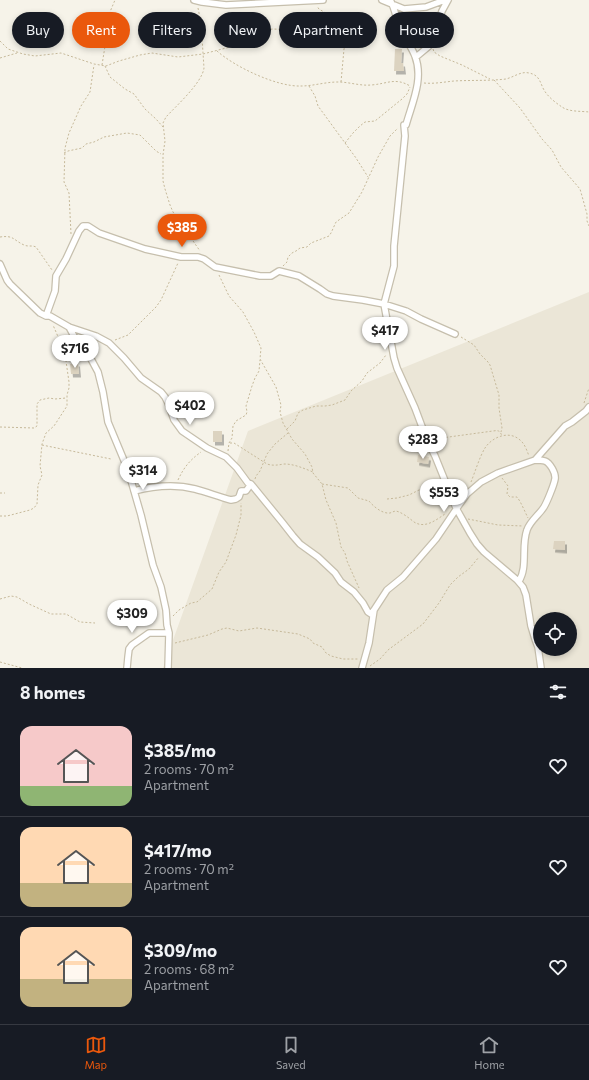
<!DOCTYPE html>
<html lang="en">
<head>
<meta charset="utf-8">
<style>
	:root { --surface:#171b24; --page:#20242c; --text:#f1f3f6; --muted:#9ea1a6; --line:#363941; --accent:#ea580c }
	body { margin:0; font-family:Commissioner,sans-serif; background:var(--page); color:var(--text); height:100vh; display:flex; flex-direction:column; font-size:15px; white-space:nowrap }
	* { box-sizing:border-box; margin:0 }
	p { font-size:13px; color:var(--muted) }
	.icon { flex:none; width:22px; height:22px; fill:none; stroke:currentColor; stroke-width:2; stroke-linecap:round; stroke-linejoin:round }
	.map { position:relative; height:668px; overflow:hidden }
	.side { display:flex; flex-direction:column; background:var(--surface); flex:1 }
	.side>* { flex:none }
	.banner { position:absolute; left:12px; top:12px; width:565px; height:36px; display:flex; gap:8px }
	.fabs { position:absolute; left:533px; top:612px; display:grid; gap:8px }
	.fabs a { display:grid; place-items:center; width:44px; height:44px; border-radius:50%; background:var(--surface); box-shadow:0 2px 6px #0003; font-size:20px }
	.price { position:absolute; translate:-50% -34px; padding:0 9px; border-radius:14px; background:#fff; color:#222; font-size:13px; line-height:26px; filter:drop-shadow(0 1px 2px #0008) }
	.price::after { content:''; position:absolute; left:50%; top:24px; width:12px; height:9px; margin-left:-6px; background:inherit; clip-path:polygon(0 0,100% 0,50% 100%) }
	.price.active { background:var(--accent); color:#fff }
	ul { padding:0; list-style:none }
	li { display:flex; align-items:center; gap:12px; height:100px; padding:0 20px }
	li+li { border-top:1px solid var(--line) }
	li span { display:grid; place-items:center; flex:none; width:112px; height:80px; border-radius:12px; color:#555 }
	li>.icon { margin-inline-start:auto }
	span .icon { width:48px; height:48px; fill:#fffc; stroke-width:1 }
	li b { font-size:17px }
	h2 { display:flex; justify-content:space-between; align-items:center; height:48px; padding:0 20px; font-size:17px }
	.tag { padding:0 14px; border-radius:18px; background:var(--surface); box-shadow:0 2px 6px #0003; font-size:14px; line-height:36px }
	.tag.active { background:var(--accent); color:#fff }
	.menu { display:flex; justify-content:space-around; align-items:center; height:56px; border-top:1px solid var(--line); background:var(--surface); font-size:11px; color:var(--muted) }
	.menu a { display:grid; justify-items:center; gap:2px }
	.menu .active { color:var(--accent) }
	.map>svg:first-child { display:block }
</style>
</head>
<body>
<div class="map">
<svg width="589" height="668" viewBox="0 0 589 668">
	<defs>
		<filter id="shadow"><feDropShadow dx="2" dy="3.5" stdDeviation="0" flood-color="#0004"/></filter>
	</defs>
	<rect width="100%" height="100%" fill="#f6f3e9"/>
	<path fill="#ebe6d7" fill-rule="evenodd" d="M589 292V668H163L248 431ZM540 619H570V649H540Z"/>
	<path fill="#dcd3c0" filter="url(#shadow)" d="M417 15 419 24 418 40H416V38H412V30H414L411 17Z
		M395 49H402L401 63H403L404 71H394Z
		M78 363 79 374H71L70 364Z
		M213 431H222V442H213Z
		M418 455 429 457 428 464 417 462Z
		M554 541H565V550L553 549Z"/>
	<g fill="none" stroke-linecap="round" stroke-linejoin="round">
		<g stroke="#c6bfad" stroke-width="8">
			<path id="street" d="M194 0 202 2 226 5 323 0
				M382 0 404 9 426 7 445 0
				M390 0C395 8 396 18 399 26 403 37 411 45 415 56 424 79 412 103 406 125H404L405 136 394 246V266L384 304 394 358 397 368 415 408 427 440 435 456 456 508 470 533 477 544 484 552 517 580 523 587 526 595 531 626 535 639 538 647 541 668
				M416 57 428 47 431 43 442 11 448 0
				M0 264 7 280 10 284 40 313 46 316H50L69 327 96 336 109 343 124 358 141 378 161 392 165 397 168 403 174 420 182 431 207 448 226 457 237 468 248 483 251 484 282 522 293 536 300 544 318 557 335 573 341 582 354 592 363 603 368 612 371 614 374 610
				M46 316 55 291 56 276 66 259 79 231 83 226H88L99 233 145 249 181 257H198L204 259 215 267 260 276H271L279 271 299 276 320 289 327 294 333 296 363 300 384 304 406 311 421 319 455 334
				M69 327 76 340 91 359 98 372 103 392 108 422 128 470 141 515 153 565 161 587 166 610 167 625 169 633 168 668
				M134 491C154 486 175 484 195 489 207 492 219 497 231 500L236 499 239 497 241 491H246L251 484
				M519 581C528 567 521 546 527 530 530 521 539 515 544 507 547 502 554 485 555 479 556 473 550 463 545 461 542 460 538 460 535 460
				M127 668 128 657 129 649 132 645 149 633H169
				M362 668 369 643 374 610 387 590 403 577 436 539 457 508 467 494 481 482 498 473 535 460 565 426 572 422 586 411 589 407"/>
		</g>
		<path stroke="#c6b99a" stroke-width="1" stroke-dasharray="2 2" stroke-linecap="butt" d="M198 8 201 23 204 68C202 83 176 106 166 117L163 123 165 141 163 155V181L165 189 170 205 173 212 200 251
			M0 41 8 49 23 54 35 56 61 53 94 64 106 66 119 61 140 55 152 53 178 57 203 54 230 47 250 37 272 29 302 30 330 28 334 26C336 17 324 13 318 8L317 6
			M433 49 434 52 440 56 462 65 490 79
			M217 51C235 67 277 87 301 86 313 86 325 82 338 82 349 82 360 86 371 85 387 84 395 77 410 86
			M0 58 17 53
			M102 65 106 40 107 19 115 0
			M105 66 110 77 125 89 134 94 145 109 156 119 163 127
			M494 80 520 108 542 139 552 150 561 167 580 189 582 196 587 214V221L589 226
			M341 82 344 49 347 38 355 23
			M424 83C434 84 444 82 454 81 472 80 489 81 506 79 514 77 521 71 529 73 540 75 540 83 544 90 548 97 556 103 562 107 569 112 581 111 589 112
			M309 86 315 96 318 106 356 158 368 177
			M345 143 353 133 360 126 365 122 375 121 402 99 407 94 410 87
			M64 153 68 151 82 148 86 144 94 142 104 137 127 133 140 135 156 151 161 154
			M71 234 69 193 64 182 65 148 69 133 81 106 90 92 94 65
			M0 237C14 235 13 240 24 245 28 247 32 245 36 247L52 270
			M283 266 287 262 288 257 292 253 296 251 300 248 307 247 311 243 329 236 331 233 336 222 349 213 362 192 378 157 390 136 398 128
			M219 275 229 296 243 312 254 332 261 348 260 359 276 387 281 405 280 412 283 423 292 439 305 454 312 467 313 473 322 484 326 500 336 523 341 547 345 553 347 561 359 588
			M461 337 474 345 480 354 488 362 490 365 499 395V408L502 428 501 432
			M115 340 128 335 156 307 161 300 178 263
			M584 403 589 388
			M0 427 34 428 37 426V404L40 400 49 398 55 399 66 398
			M287 429 295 421 298 413 303 410 316 406H325L332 405 345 400 351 391 362 381 367 373 380 363 386 355
			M434 439 493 431C499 430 500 431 502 436
			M230 443H234L267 464C273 466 278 465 284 464 294 464 303 468 313 472
			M42 445 111 459
			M228 451 229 443 232 438 233 426 236 421 246 415 247 412 246 406 252 386 255 378 259 371 260 360
			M502 478 508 486 507 494 510 497H517C521 502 525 512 528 518
			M255 479 256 476 260 471 267 454 275 444 288 433
			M178 480C184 467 190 460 201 452
			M471 482C475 472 480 456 485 448 492 437 509 430 520 440 525 444 527 451 529 456
			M322 484 348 488 358 498 369 501C373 506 382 514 390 513 393 512 395 510 399 512 404 514 409 518 414 522 425 529 436 520 445 514
			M0 493H5
			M387 499 397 498 409 495 423 488 440 486
			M0 516H7L30 510 34 508 37 504 38 485 42 475 40 466 42 444 46 433 54 426 67 406V395L69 388V382L66 361 65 353 53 325
			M468 519 498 525 523 526
			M0 599 11 596 17 597 29 604 51 614H66L80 622 95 623
			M173 616 179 610 191 603 197 602 212 589 219 572 226 562 230 551 236 535 241 515V503
			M175 643 208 635 222 629 227 628 239 631 257 628 298 634 310 639 313 643 322 647 326 653 331 656 343 659H358
			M0 662 22 668
			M370 666 380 659 388 650 423 624 439 603 450 585 458 577 469 569 479 557"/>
		<use href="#street" stroke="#fff" stroke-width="5.5"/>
	</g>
</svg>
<div class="fabs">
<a><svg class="icon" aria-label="locate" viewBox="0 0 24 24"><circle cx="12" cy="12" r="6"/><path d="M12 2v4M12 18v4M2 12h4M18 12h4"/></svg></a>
</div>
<b class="price active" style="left:182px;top:248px">$385</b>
<b class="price" style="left:385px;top:351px">$417</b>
<b class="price" style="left:75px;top:369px">$716</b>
<b class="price" style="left:190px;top:426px">$402</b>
<b class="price" style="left:423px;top:460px">$283</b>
<b class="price" style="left:143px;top:491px">$314</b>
<b class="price" style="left:444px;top:513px">$553</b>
<b class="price" style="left:132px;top:634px">$309</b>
<div class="banner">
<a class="tag">Buy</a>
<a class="tag active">Rent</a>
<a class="tag">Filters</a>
<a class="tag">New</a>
<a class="tag">Apartment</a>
<a class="tag">House</a>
</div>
</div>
<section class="side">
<h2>8 homes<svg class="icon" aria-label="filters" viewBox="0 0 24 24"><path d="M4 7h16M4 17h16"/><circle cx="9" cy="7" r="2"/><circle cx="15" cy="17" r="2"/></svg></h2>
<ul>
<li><span style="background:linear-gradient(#f6c9c9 75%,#8fb573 0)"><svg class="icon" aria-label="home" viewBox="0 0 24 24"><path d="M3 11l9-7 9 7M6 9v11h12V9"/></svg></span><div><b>$385/mo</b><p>2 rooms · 70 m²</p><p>Apartment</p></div><svg class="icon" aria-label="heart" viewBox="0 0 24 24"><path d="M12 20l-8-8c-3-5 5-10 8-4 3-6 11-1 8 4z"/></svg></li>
<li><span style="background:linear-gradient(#ffd9b3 70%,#c2b280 0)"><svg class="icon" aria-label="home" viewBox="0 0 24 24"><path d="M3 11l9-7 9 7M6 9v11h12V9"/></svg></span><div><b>$417/mo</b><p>2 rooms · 70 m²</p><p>Apartment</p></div><svg class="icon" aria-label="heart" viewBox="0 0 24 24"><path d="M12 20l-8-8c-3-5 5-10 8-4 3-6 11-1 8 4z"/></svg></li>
<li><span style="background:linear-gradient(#ffd9b3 65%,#c2b280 0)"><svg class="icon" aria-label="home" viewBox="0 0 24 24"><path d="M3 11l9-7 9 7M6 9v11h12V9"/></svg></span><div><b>$309/mo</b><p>2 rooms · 68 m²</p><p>Apartment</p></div><svg class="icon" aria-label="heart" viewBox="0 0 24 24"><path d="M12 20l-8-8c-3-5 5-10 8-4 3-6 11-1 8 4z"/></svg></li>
</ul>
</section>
<nav class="menu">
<a class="active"><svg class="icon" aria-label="map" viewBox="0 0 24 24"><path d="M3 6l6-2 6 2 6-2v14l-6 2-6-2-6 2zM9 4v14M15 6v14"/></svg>Map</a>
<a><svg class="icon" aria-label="saved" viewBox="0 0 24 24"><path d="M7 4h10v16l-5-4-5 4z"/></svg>Saved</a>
<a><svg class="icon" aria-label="home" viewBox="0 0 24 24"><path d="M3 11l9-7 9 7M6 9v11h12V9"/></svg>Home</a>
</nav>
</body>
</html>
